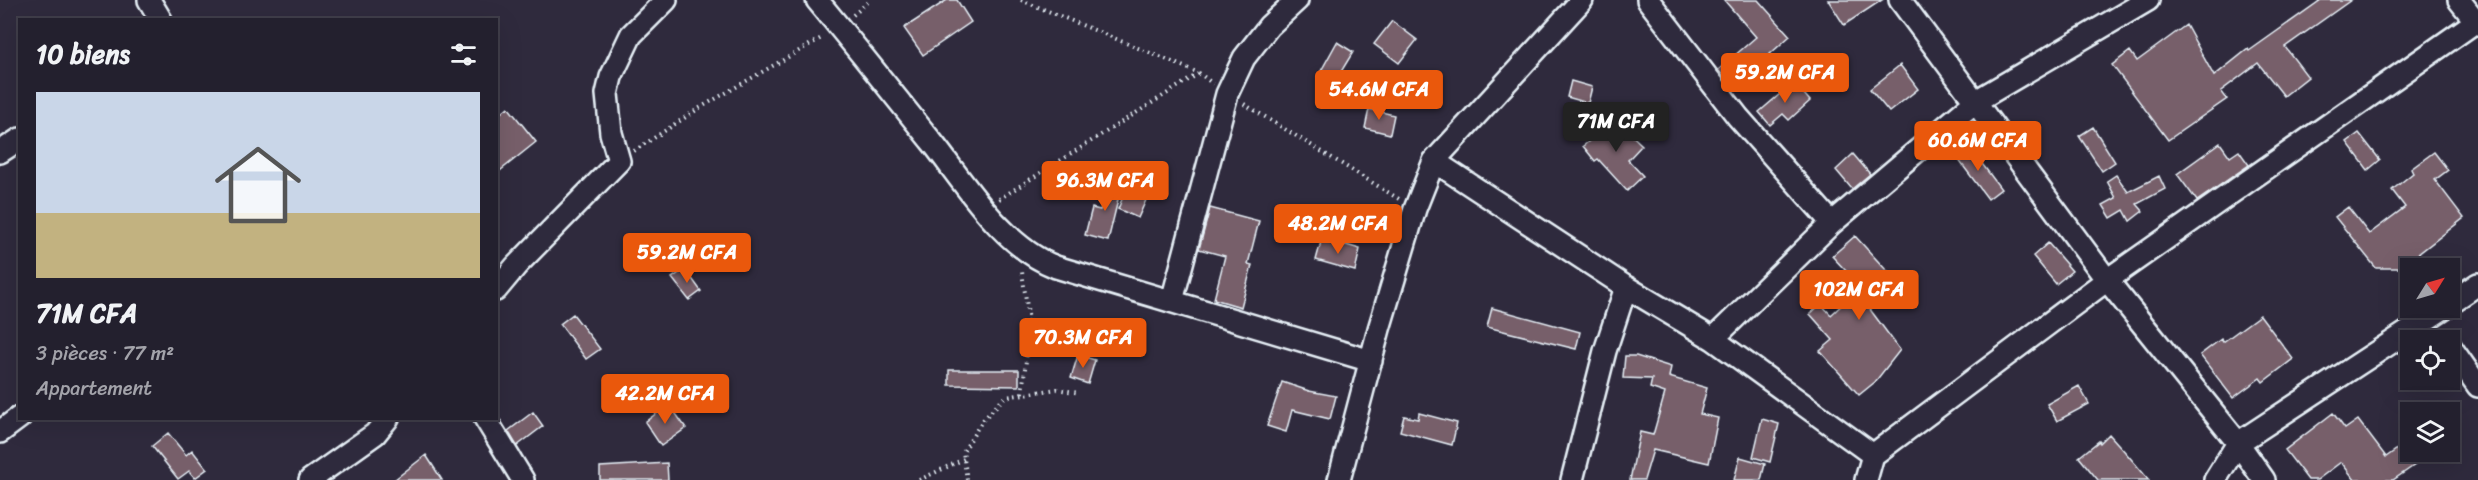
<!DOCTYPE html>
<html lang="fr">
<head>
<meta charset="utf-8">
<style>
	:root { --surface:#23202e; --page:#2b2836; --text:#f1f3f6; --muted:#a3a3aa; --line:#403e4a; --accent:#ea580c }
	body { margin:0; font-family:Sriracha,sans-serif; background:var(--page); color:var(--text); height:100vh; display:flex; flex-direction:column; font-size:22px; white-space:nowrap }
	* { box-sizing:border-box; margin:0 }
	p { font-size:20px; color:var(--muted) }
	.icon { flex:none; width:33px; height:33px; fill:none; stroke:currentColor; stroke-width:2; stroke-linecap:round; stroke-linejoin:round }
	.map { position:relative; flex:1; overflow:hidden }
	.sheet { position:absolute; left:18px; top:18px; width:480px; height:402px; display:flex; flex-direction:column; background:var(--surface); border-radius:0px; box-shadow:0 6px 24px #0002,0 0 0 2px var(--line) }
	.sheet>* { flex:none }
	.needle { width:39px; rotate:53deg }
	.controls { position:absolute; left:2400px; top:258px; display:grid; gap:12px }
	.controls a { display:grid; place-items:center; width:60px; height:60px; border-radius:0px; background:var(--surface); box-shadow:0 6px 24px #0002,0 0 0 2px var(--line); font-size:30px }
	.price { position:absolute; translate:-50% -51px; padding:0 14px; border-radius:6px; background:var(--accent); color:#fff; font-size:20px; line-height:39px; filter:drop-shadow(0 2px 3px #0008) }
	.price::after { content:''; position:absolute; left:50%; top:36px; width:18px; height:14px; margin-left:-9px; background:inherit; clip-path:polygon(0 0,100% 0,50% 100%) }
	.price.current { background:#222; color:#fff }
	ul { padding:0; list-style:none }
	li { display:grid; align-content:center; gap:12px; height:318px; padding:0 18px }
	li+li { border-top:2px solid var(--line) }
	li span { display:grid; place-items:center; height:186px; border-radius:0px; color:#555 }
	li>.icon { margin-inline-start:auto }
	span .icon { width:108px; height:108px; fill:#fffc; stroke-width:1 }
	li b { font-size:26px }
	h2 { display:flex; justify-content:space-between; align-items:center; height:72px; padding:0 18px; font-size:26px }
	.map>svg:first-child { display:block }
</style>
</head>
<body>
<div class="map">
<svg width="2478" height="480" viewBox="0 0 2478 480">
	<rect width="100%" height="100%" fill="#2f2a3d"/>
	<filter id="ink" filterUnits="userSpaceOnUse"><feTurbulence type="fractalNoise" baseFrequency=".0167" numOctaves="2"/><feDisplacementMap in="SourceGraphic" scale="12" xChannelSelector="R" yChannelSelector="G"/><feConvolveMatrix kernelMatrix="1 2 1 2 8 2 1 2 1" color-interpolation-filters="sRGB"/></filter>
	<g filter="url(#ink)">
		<path fill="#775f6b" stroke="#e8f1f8" stroke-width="1.5" d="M947 0H957L971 22 923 55 904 28Z
			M1724 0H1758L1790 36 1732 88 1718 70 1756 37Z
			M1828 0H1882L1844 25Z
			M2321 0H2351L2285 47 2308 77 2284 96 2258 63 2221 91 2227 99 2168 140 2112 65 2130 51 2137 61 2186 25 2214 76 2248 49 2249 51Z
			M1392 21 1417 40 1399 63 1374 44Z
			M1337 42 1353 52 1336 80 1321 71Z
			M1900 65 1918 89 1889 112 1870 89Z
			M1571 81 1592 87 1588 103 1567 97Z
			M1794 82 1810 101 1789 120 1783 114 1770 125 1759 112Z
			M508 107 536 142 496 174V117Z
			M1369 109 1394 115 1390 134 1365 128Z
			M1616 120 1642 145 1628 160 1643 176 1627 191 1598 159 1595 161 1583 146Z
			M2093 127 2115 162 2102 171 2079 136Z
			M2359 133 2380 160 2368 170 2347 142Z
			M2220 143 2230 157 2239 151 2249 165 2197 201 2177 174Z
			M1968 145 2001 189 1988 199 1955 155Z
			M2434 152 2448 170 2435 180 2464 218 2417 255 2427 268H2376L2335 217 2348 207 2369 234 2405 207 2392 190 2413 173 2411 169Z
			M1853 154 1870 174 1852 189 1836 170Z
			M1116 172 1124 175 1108 241 1085 235 1092 208 1100 210Z
			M2116 175 2128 192 2159 176 2165 189 2137 204 2143 211 2130 221 2124 210 2111 218 2103 205 2116 198 2107 181Z
			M1129 182 1150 191 1138 218 1118 209Z
			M1210 208 1259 221 1248 264 1252 265 1241 307 1214 299 1225 256 1199 249Z
			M1855 236 1897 282 1869 308 1900 350 1875 382 1859 395 1820 351 1833 340 1810 314 1821 304 1831 315 1861 287 1832 256Z
			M1322 238 1360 249 1355 271 1316 260Z
			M2048 243 2072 271 2056 284 2033 256Z
			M685 269 701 291 689 300 672 278Z
			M1492 308 1580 332 1576 349 1487 327Z
			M573 314 600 349 586 359 560 324Z
			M2260 315 2293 359 2263 382 2260 378 2233 398 2200 355 2221 339 2223 342Z
			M1078 355 1095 360 1088 384 1071 378Z
			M1625 356H1636L1671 367 1669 377 1707 388 1700 414 1718 418 1709 463 1653 450 1644 480H1630L1640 432 1653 435 1665 393 1650 388 1652 379 1623 378Z
			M949 370H1019V386L949 385Z
			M1282 382 1309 391 1336 396 1330 419 1292 410 1286 432 1267 426Z
			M2079 386 2089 404 2057 421 2047 404Z
			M669 404 686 428 661 446 645 422Z
			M533 412 543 426 517 446 508 431Z
			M1419 413 1457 423 1452 445 1400 431 1404 416 1418 419Z
			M2333 413 2345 429 2358 420 2386 457 2410 440V452H2434L2393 480H2355L2341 462 2317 480H2308L2285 450Z
			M1762 419 1779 424 1770 462 1753 457Z
			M168 433 186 455 192 450 207 469 195 478 189 471 178 479 152 446Z
			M2109 434 2126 453 2149 480H2098L2079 457 2099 441 2100 443Z
			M426 455 442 480H394Z
			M1740 457 1765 464 1761 480H1734Z
			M667 463 668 480H600V467Z"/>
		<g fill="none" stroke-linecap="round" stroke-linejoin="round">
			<g stroke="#e8f1f8" stroke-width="26">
				<path id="minor" d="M149 0 161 20
					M817 0C856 47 894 95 932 142 966 185 1003 247 1056 267L1371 361
					M1648 0 1738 117 1832 223
					M1900 0 2107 280 2238 443 2264 480
					M2459 0 2478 24
					M0 152 20 139
					M1434 161 1626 287 1713 339 1873 455
					M496 290 516 266 619 161 611 133 607 94 611 77 631 35 666 0
					M1172 301 1227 94 1244 58 1269 26 1297 0
					M2450 303 2478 284
					M1713 339 1832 223 1976 101 2148 0
					M2450 346 2478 386
					M485 418 523 480
					M0 432 20 417
					M310 480 375 434 388 418
					M1339 480 1379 329 1415 209 1434 161 1582 0
					M1572 480 1605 351 1626 287
					M1866 480 1873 455 2107 280 2478 20
					M2215 480 2238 443 2444 308"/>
			</g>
			<path stroke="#e8f1f8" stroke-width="4" stroke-dasharray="1.5 4.5" stroke-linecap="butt" d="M1021 0 1199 73 1213 84
				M853 15 871 0
				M1244 104 1399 199
				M634 151 698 109 823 37
				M999 199 1198 74
				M1022 393 1030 328 1022 272
				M919 480 964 459
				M967 480 963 452 982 421 1005 397 1057 389 1079 393"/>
			<use href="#minor" stroke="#2f2a3d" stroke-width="21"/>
		</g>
	</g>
</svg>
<div class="controls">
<a><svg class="needle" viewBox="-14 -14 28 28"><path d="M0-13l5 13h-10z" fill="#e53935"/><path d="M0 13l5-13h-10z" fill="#a3a3aa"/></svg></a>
<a><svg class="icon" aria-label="locate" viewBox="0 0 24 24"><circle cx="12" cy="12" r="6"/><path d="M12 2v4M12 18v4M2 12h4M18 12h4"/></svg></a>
<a><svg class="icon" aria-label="layers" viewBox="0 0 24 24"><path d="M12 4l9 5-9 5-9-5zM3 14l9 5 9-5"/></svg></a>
</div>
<b class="price" style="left:1785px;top:104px">59.2M CFA</b>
<b class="price" style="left:1379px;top:121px">54.6M CFA</b>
<b class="price current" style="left:1616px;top:153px">71M CFA</b>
<b class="price" style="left:1978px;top:172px">60.6M CFA</b>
<b class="price" style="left:1105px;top:212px">96.3M CFA</b>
<b class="price" style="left:1338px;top:255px">48.2M CFA</b>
<b class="price" style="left:687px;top:284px">59.2M CFA</b>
<b class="price" style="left:1859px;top:321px">102M CFA</b>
<b class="price" style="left:1083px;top:369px">70.3M CFA</b>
<b class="price" style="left:665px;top:425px">42.2M CFA</b>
<section class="sheet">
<h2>10 biens<svg class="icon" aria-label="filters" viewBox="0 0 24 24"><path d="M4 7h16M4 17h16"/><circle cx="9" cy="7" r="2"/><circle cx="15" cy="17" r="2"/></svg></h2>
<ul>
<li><span style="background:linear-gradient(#c9d6e8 65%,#c2b280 0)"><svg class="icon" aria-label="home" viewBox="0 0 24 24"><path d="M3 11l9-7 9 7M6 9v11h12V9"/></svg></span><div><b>71M CFA</b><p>3 pièces · 77 m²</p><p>Appartement</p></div></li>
</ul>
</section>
</div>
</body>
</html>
